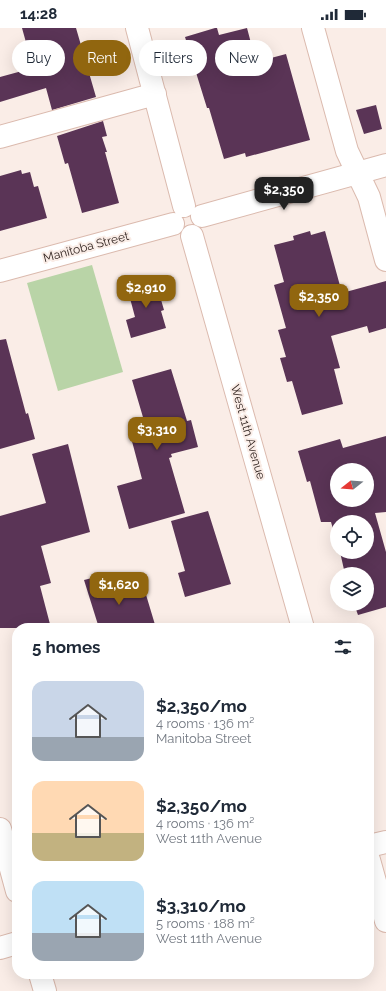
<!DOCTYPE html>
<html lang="en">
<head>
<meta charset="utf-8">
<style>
	:root { --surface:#fff; --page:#f6f6f7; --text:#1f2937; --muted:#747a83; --accent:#91660f }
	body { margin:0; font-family:Raleway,sans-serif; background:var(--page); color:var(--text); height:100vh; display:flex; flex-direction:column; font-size:15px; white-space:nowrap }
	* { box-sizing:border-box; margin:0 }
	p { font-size:13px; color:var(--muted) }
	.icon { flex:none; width:22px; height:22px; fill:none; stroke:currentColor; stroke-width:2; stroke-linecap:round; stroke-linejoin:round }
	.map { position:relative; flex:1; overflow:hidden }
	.sheet { position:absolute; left:12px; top:595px; width:362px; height:356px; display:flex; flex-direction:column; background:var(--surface); border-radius:16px; box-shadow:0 4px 16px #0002 }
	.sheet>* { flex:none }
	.hud { position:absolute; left:12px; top:12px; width:362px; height:36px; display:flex; gap:8px }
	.needle { width:26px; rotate:253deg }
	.fabs { position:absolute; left:330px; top:435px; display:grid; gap:8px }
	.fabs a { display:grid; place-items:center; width:44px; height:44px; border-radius:50%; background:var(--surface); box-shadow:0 4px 16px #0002; font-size:20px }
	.price { position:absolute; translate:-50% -34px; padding:0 9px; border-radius:8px; background:var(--accent); color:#fff; font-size:13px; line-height:26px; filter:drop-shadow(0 1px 2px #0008) }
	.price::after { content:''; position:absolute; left:50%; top:24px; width:12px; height:9px; margin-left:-6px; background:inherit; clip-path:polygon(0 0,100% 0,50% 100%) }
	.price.on { background:#222; color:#fff }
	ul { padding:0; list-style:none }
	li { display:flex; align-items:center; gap:12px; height:100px; padding:0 20px }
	li span { display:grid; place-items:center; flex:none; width:112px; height:80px; border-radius:12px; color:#555 }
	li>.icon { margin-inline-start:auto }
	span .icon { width:48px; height:48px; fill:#fffc; stroke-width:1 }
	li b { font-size:17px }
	h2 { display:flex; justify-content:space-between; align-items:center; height:48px; padding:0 20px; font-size:17px }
	.chip { padding:0 14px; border-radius:18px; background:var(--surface); box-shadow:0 4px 16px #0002; font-size:14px; line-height:36px }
	.chip.on { background:var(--accent); color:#fff }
	.status { display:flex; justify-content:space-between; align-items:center; height:28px; padding:0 20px; background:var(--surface); direction:ltr }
	.status svg { height:11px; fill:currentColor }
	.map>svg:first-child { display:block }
</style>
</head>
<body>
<div class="status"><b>14:28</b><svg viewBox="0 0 49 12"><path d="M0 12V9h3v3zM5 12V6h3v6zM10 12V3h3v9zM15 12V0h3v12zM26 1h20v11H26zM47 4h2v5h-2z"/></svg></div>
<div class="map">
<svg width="386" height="963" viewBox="0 0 386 963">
	<rect width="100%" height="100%" fill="#faede7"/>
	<path fill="#b9d4a7" d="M92 237 123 344 58 363 27 255Z"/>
	<path fill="#5a3456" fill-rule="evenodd" d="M22 0H76L96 69 52 82 46 60 0 74V49L22 43 19 34 26 32 23 19 27 18Z
		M215 0H217L219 7 247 0 256 34 286 26 310 112 246 129 245 125 224 131 209 80H207L185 9Z
		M376 77 382 101 364 106 356 82Z
		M103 93 107 108 102 109 107 124H105L119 175 82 185 68 135 65 136 57 108Z
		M21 142 22 146 30 144 34 159 38 158 47 190 0 203V148Z
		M310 203 311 207 325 203 342 265 386 253V300L369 305 367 298 331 308 340 340 334 341 343 376 302 387 292 353 287 354 280 330 286 329 278 302 286 300 274 257 284 254 274 217 294 212 293 208Z
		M155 251 164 282 161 283 166 300 131 310 126 292 135 289 127 259Z
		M6 311 26 386 28 385 35 411 0 421V312Z
		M171 341 187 393 191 392 198 419 171 426 172 429 169 430 185 485 129 501 117 458 142 451 129 402 133 401V399L145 396 132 352Z
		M386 408V484L375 485 386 524V579L358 587 354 576H367V546H345L340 524H367V494H337V515L331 494H321L310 453 307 454 298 423 340 411 343 420ZM337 442H367V472H337Z
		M68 416 90 504 41 518 51 555 40 558 51 600H0V488L46 475 32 426Z
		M208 483 231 556 185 569 178 545 185 543 171 493Z
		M108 546 114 568 144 560 156 600H99L84 552Z"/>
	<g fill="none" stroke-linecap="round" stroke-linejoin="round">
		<g stroke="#dbbaae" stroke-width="24">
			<path id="minor" d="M137 0 184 178
				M313 0 347 123 369 169 386 232
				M0 109 155 66
				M202 188 386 137
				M192 208 303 600
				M0 243 173 196
				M0 801 17 863
				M369 818 386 814
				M369 832 386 893
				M0 920 17 915
				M40 946 45 963"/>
		</g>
		<use href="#minor" stroke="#fff" stroke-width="22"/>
	</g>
	<g text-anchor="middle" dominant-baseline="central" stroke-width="4" stroke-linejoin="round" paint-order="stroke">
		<g font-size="12" fill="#352824" stroke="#faede7">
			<text transform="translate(86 219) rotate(-15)">Manitoba Street</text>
			<text transform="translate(248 404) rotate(74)">West 11th Avenue</text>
		</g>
	</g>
</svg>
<div class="fabs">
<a><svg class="needle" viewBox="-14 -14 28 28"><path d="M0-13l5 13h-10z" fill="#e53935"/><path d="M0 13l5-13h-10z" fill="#747a83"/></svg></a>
<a><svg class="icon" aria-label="locate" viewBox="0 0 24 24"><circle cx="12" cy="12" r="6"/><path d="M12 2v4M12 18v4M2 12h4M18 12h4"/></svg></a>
<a><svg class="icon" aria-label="layers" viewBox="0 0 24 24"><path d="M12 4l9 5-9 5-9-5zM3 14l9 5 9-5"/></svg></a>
</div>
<b class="price on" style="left:284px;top:183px">$2,350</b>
<b class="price" style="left:146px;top:281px">$2,910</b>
<b class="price" style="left:319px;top:290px">$2,350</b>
<b class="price" style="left:157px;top:423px">$3,310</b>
<b class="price" style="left:119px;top:578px">$1,620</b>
<div class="hud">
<a class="chip">Buy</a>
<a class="chip on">Rent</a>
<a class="chip">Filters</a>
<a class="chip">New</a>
</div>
<section class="sheet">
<h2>5 homes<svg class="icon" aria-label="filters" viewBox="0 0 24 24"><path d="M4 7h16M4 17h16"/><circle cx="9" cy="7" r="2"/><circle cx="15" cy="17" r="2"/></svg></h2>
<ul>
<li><span style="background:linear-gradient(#c9d6e8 70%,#9aa5b1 0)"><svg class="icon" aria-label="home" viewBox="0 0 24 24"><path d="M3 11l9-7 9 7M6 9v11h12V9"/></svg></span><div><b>$2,350/mo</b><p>4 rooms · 136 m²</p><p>Manitoba Street</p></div></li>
<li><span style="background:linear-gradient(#ffd9b3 65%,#c2b280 0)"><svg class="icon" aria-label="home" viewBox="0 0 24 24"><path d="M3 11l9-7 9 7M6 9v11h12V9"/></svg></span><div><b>$2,350/mo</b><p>4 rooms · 136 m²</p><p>West 11th Avenue</p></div></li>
<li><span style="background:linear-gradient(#bfe0f5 65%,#9aa5b1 0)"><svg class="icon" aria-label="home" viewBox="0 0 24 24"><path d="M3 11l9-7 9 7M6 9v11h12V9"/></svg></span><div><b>$3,310/mo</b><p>5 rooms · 188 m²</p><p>West 11th Avenue</p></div></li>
</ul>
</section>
</div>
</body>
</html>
